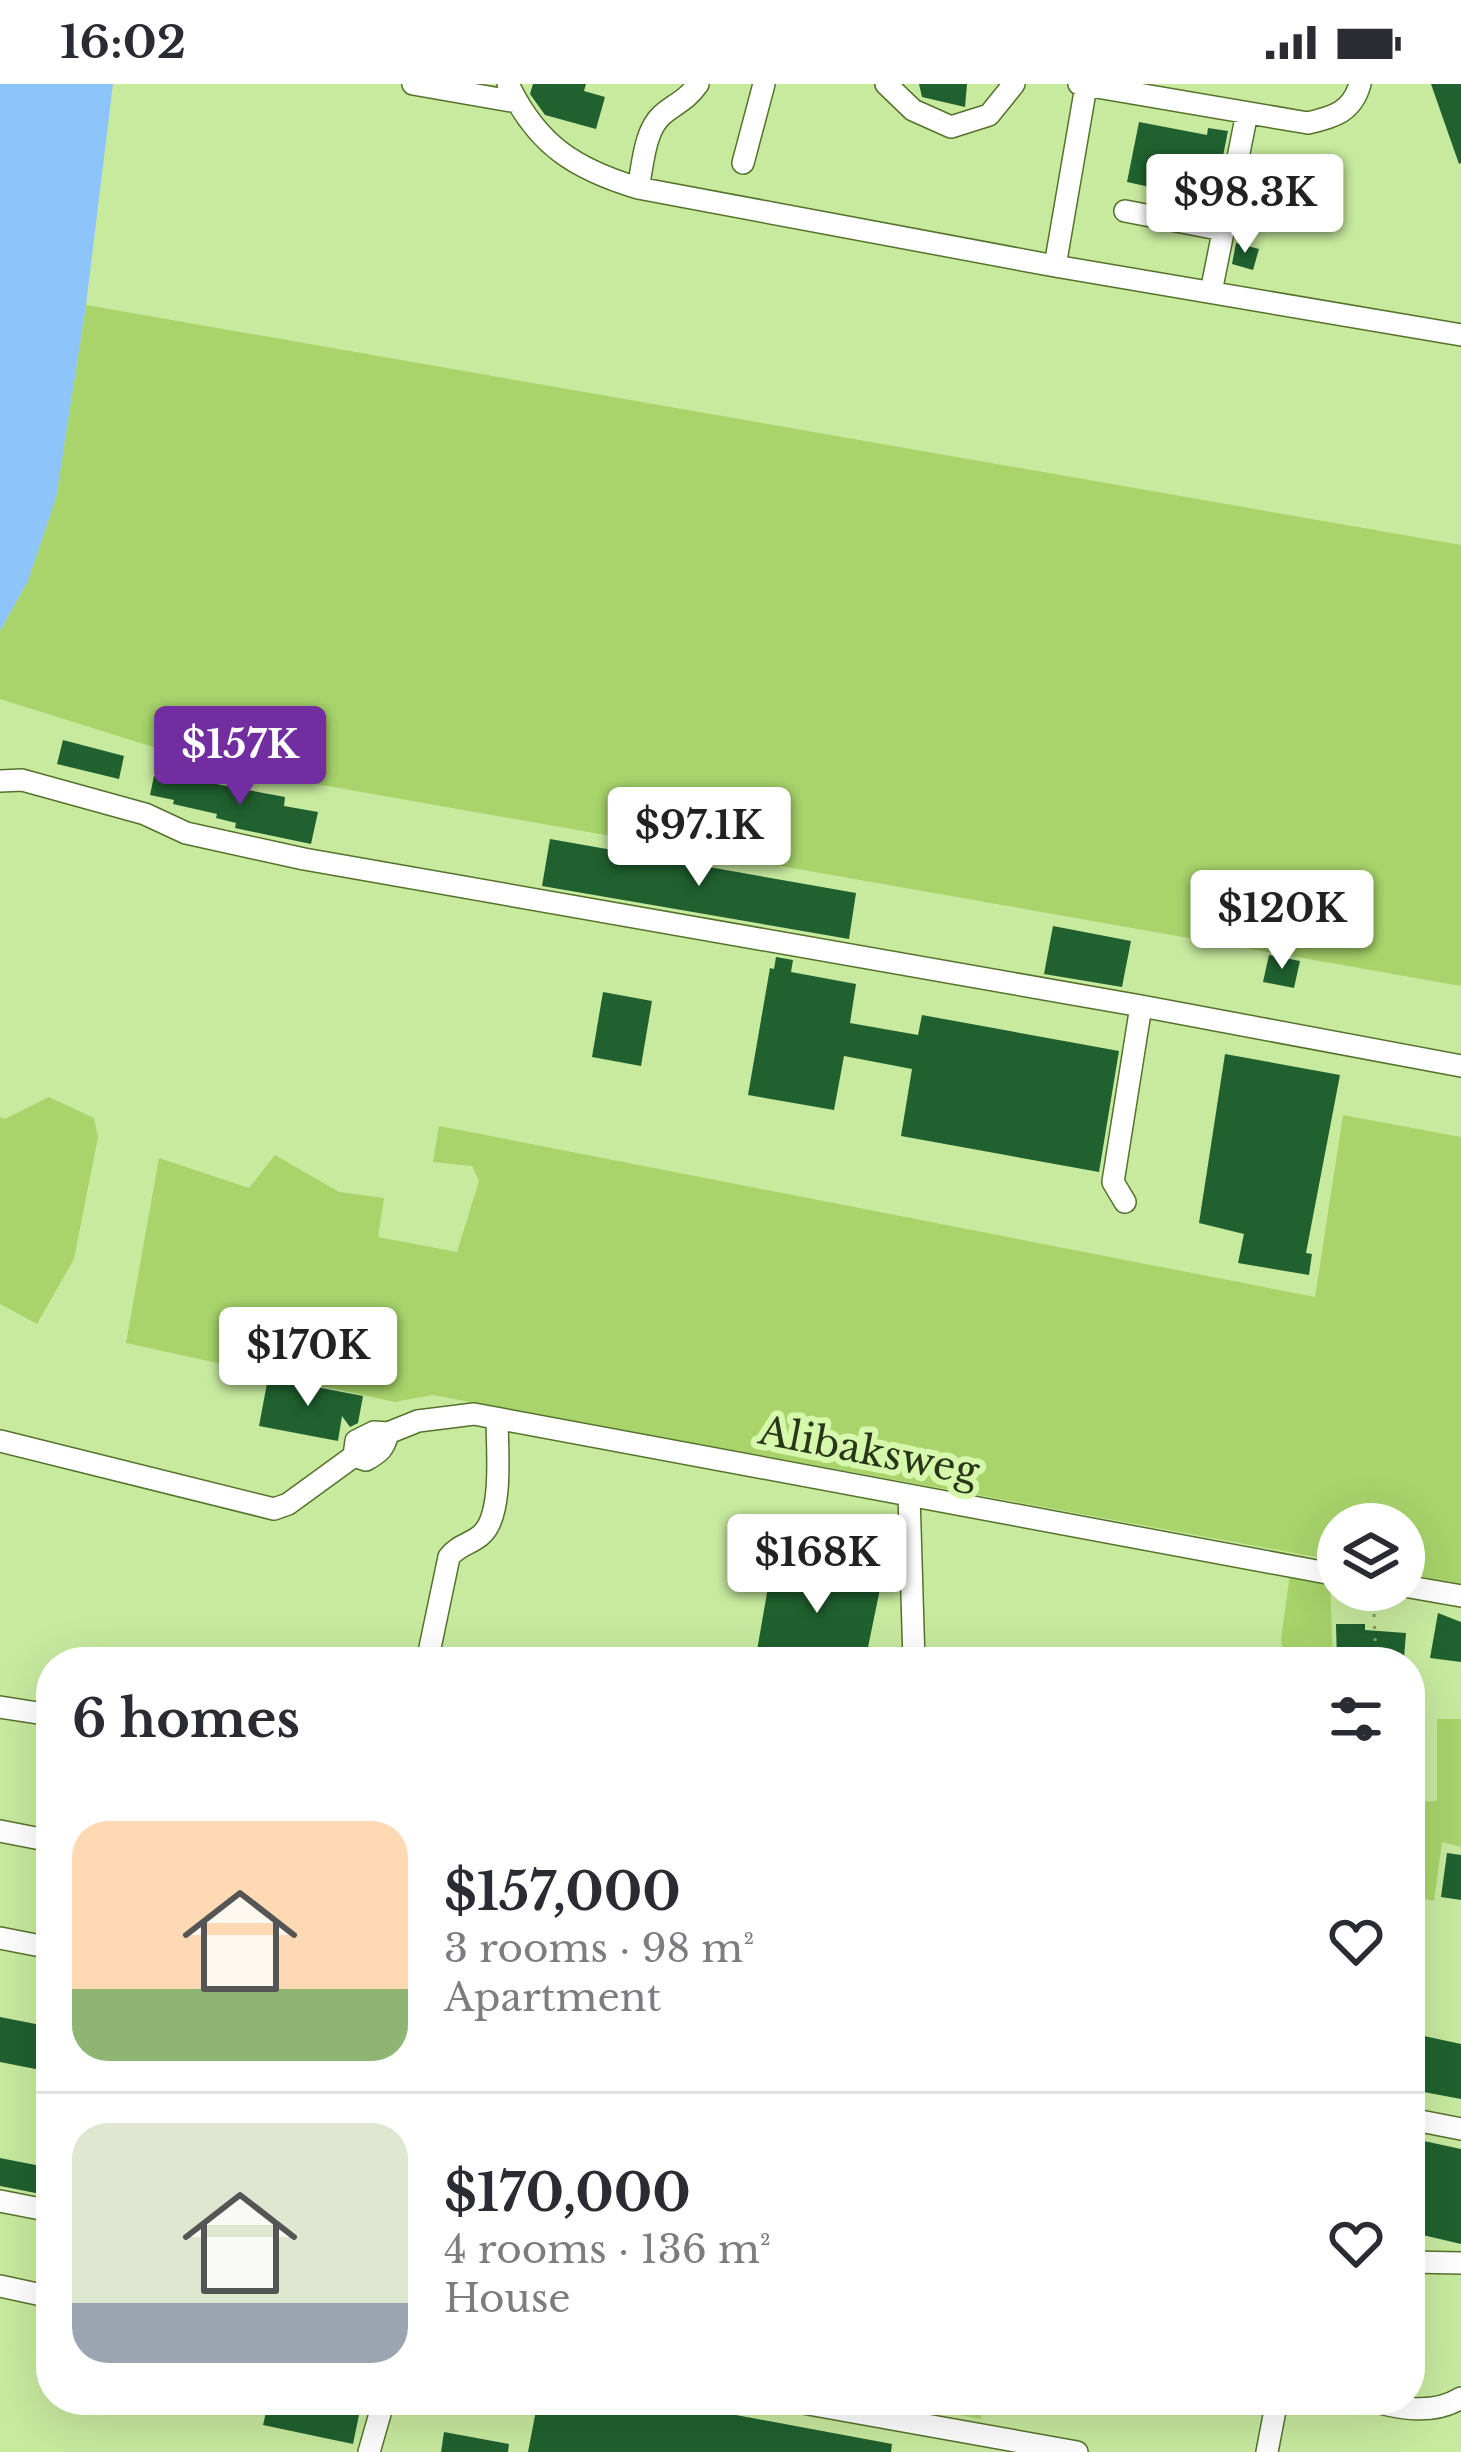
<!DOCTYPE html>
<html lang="en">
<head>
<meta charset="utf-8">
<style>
	:root { --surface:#fff; --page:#f2f2f3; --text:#2b2b33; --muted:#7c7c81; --line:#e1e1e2; --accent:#722da1 }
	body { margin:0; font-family:"Libre Baskerville",serif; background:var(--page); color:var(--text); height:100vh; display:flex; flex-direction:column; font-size:45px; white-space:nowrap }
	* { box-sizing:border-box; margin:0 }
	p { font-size:39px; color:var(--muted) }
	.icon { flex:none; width:66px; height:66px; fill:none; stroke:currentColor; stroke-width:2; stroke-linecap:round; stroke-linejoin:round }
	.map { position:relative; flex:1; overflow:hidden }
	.panel { position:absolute; left:36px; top:1563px; width:1389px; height:768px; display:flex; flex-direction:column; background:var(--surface); border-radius:48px; box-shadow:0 12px 48px #0002 }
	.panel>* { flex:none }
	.tools { position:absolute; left:1317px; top:1419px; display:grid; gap:24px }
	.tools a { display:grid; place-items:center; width:108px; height:108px; border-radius:50%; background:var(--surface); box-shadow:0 12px 48px #0002; font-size:60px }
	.price { position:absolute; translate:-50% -102px; padding:0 27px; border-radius:12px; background:#fff; color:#222; font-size:39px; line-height:78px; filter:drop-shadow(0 3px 6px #0008) }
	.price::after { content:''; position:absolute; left:50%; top:72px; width:36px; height:27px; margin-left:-18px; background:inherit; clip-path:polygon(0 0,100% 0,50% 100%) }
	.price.current { background:var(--accent); color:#fff }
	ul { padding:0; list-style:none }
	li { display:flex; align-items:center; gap:36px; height:300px; padding:0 36px }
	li+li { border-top:3px solid var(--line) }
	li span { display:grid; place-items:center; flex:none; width:336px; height:240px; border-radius:36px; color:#555 }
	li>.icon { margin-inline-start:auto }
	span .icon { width:144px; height:144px; fill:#fffc; stroke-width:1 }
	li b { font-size:51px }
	h2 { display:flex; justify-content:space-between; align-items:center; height:144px; padding:0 36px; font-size:51px }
	.status { display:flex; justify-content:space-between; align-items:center; height:84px; padding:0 60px; background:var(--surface); direction:ltr }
	.status svg { height:33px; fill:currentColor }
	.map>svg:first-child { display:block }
</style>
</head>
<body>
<div class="status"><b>16:02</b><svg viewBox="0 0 49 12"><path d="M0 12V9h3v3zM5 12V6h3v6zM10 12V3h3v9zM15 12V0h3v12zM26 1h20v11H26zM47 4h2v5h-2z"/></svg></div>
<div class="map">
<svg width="1461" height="2368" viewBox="0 0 1461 2368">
	<rect width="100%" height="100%" fill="#c8ea9f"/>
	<path fill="#a8d46b" d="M86 221 1461 461V902L214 682 0 615V547L28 497 56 414Z
		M49 1013 94 1034 98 1053 74 1175 37 1240 0 1220V1033L5 1035Z
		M1343 1031 1461 1053V1500L1404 1489V1440H1338V1477L432 1311 395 1318 126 1259 159 1074 249 1104 275 1071 339 1108 384 1114 378 1153 457 1168 479 1097 472 1082 433 1078 439 1042 1315 1213Z
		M1290 1490 1330 1498 1333 1578H1284L1281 1555Z
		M1437 1635H1461V1763L1442 1758 1434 1817 1410 1812V1718L1437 1717Z
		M877 2316H985L981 2335Z"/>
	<path fill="#8dc4f9" d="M0 0H113L86 221 56 414 28 497 0 547Z"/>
	<path fill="#20612f" d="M533 0H586L584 7 605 13 596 45 545 31 530 10Z
		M919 0H967L965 23 922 13Z
		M1431 0H1461V79L1459 80Z
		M1139 38 1207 51 1208 44 1228 47 1214 117 1127 98Z
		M1236 159 1259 165 1253 186 1232 180Z
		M63 656 124 672 119 695 57 680Z
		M154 692 178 697 179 693 285 713 284 722 318 728 311 760 235 744 236 739 216 734 217 730 173 720 174 716 150 711Z
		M550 755 856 809 849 855 542 802Z
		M1053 842 1131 857 1122 903 1044 890Z
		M1269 871 1300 877 1294 904 1263 898Z
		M776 873 793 876 791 888 856 900 850 939 918 951 922 931 1119 967 1099 1088 901 1052 912 985 844 972 834 1026 748 1011 770 884 774 885Z
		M603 908 652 917 641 982 592 973Z
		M1225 970 1340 991 1306 1169 1312 1170 1309 1191 1238 1179 1244 1150 1199 1139Z
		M268 1294 363 1312 358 1339 350 1343 342 1332 338 1357 259 1342Z
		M772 1480 882 1495 865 1578H755Z
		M1438 1529 1461 1538V1578L1430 1574Z
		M1336 1540H1365V1546L1406 1549 1404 1574 1366 1571 1367 1578H1337Z
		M1447 1769 1461 1771V1816L1441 1813Z
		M0 1933 51 1943V1988L0 1978Z
		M1424 1952 1461 1960V2015L1413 2006Z
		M1410 2054 1461 2065V2160L1410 2148Z
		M0 2074 51 2084V2112L0 2102Z
		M269 2316H312L360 2326 353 2360 263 2341Z
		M538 2316H656L892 2360 891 2368H528Z
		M444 2348 509 2360 508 2368H441Z"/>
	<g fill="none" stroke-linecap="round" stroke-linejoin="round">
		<g stroke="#55722b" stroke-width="24">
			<path id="minor" d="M413 0 517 18
				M508 0C537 61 575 85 638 104L1055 182 1461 251
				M886 0 913 26 951 43 989 31 1014 0
				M1079 0 1308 39C1334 33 1352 28 1360 0
				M743 79 764 0
				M638 104C643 82 644 47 662 31 676 19 686 17 698 0
				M1125 127 1223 146
				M1055 182 1086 2
				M1211 208 1247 29
				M0 697 22 696 145 730 186 749 304 775 1141 922 1461 982
				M1125 1118 1113 1098 1141 922
				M0 1357 274 1425 288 1420 354 1372 356 1357 374 1348 388 1349 418 1337 474 1330 1338 1491
				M354 1372 366 1376C380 1368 384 1365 388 1349
				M909 1411 914 1578
				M1404 1502 1461 1512
				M427 1578 449 1473C458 1461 471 1460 481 1451 504 1432 497 1363 497 1335
				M0 1623 51 1631
				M0 1747 51 1757
				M0 1854 51 1864
				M1410 2035 1461 2045
				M0 2117 51 2127
				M1410 2178 1461 2179
				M0 2202 51 2213
				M786 2316 1077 2368
				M1368 2316C1398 2324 1432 2332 1461 2314
				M369 2368 384 2316
				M1267 2368 1277 2316"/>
		</g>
		<path stroke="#839c64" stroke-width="3" stroke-dasharray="3 9" stroke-linecap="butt" d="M1373 1506 1376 1578"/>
		<use href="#minor" stroke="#fff" stroke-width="21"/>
	</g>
	<g text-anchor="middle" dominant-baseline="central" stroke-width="12" stroke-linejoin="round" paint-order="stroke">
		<g font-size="39" fill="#2a3618" stroke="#d5f8ac">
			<text transform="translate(869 1367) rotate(11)">Alibaksweg</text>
		</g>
	</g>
</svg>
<div class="tools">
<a><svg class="icon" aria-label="layers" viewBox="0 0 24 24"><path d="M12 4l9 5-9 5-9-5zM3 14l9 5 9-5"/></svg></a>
</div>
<b class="price" style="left:1245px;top:172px">$98.3K</b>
<b class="price current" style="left:240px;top:724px">$157K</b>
<b class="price" style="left:699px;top:805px">$97.1K</b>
<b class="price" style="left:1282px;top:888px">$120K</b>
<b class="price" style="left:308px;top:1325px">$170K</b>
<b class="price" style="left:817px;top:1532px">$168K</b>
<section class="panel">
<h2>6 homes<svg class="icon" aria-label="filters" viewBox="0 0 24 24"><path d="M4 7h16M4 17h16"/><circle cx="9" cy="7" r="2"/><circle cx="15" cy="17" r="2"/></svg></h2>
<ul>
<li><span style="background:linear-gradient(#ffd9b3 70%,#8fb573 0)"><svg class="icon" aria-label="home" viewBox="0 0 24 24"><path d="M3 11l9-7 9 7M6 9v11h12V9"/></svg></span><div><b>$157,000</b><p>3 rooms · 98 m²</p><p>Apartment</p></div><svg class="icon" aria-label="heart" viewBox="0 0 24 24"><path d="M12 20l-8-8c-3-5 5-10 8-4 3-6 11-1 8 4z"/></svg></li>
<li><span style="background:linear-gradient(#dfe7d0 75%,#9aa5b1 0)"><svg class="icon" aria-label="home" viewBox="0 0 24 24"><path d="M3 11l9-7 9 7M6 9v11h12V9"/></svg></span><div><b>$170,000</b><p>4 rooms · 136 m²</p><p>House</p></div><svg class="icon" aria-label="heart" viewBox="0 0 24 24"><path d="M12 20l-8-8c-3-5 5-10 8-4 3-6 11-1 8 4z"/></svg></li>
</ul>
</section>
</div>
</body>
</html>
